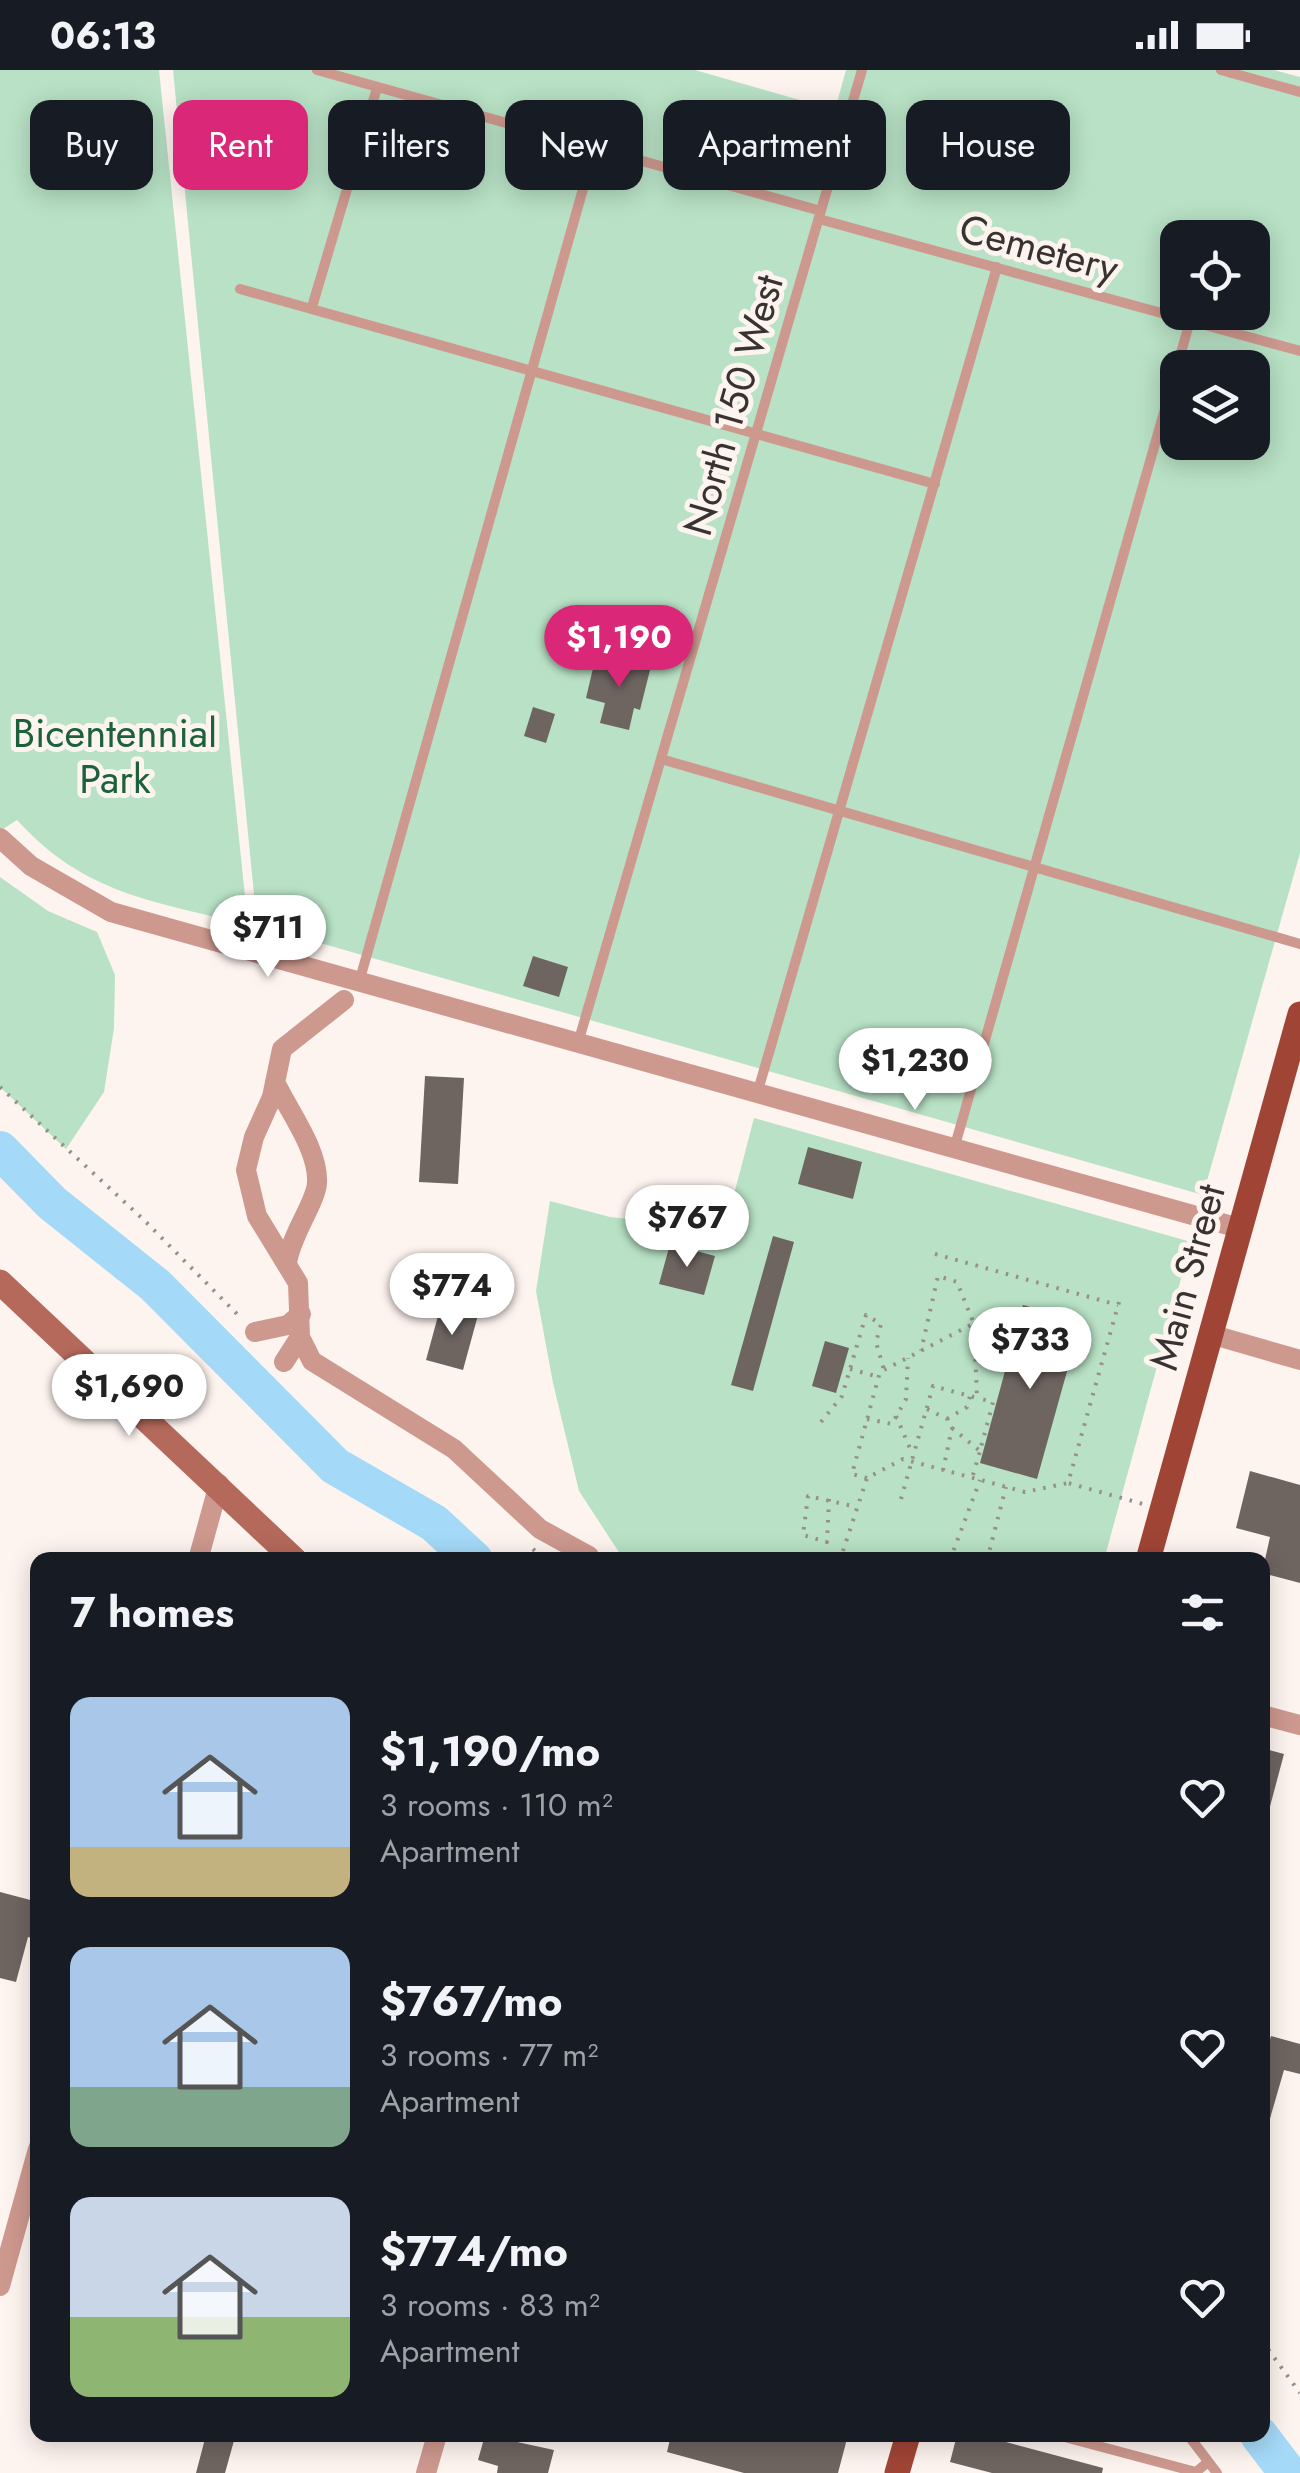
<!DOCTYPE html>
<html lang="en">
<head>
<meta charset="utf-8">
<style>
	:root { --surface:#171b24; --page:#20242c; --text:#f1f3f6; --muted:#9ea1a6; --accent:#db2777 }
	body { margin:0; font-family:Jost,sans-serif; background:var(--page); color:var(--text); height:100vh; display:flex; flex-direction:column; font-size:38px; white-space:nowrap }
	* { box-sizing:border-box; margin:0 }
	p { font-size:32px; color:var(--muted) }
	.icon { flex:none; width:55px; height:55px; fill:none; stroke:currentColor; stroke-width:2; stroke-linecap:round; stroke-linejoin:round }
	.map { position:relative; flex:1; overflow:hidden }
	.sheet { position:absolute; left:30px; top:1482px; width:1240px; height:890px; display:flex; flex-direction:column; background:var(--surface); border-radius:20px; box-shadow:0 5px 25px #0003 }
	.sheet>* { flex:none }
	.guide { position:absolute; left:30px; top:30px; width:1240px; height:90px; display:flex; gap:20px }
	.controls { position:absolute; left:1160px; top:150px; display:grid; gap:20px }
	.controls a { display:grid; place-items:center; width:110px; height:110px; border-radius:20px; background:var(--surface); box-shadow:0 5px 25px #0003; font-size:50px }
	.price { position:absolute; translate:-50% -85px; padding:0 22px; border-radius:35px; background:#fff; color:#222; font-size:32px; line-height:65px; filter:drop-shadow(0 2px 5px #0008) }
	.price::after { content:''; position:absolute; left:50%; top:60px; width:30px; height:22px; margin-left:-15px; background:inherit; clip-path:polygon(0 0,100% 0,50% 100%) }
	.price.selected { background:var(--accent); color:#fff }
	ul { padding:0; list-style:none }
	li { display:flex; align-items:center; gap:30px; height:250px; padding:0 40px }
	li span { display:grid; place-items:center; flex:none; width:280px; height:200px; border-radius:20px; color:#555 }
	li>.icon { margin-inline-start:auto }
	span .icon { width:120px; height:120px; fill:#fffc; stroke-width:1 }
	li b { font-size:42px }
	h2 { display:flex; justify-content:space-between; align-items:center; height:120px; padding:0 40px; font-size:42px }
	.pill { padding:0 35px; border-radius:20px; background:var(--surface); box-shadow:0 5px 25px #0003; font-size:35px; line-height:90px }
	.pill.selected { background:var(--accent); color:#fff }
	.status { display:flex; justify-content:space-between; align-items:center; height:70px; padding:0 50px; background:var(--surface); direction:ltr }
	.status svg { height:28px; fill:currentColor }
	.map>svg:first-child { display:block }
</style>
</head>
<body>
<div class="status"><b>06:13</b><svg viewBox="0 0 49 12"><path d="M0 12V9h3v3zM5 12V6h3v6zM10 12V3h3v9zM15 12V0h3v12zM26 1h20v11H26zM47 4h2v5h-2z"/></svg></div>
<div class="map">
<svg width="1300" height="2403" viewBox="0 0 1300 2403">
	<rect width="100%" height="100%" fill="#fef4ef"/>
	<path fill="#b8e1c5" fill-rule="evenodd" d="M0 0H159L248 855C154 831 85 825 17 750L0 761Z
		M173 0H695L835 40 846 0H1274L1300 7V783L1203 1125 257 855ZM1178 168H1252V242H1178ZM1178 298H1252V372H1178Z
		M0 807 48 841 97 862 115 905 114 958 104 1022 66 1079 0 1017Z
		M754 1048 1191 1172 1104 1490H624L579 1421 553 1313 536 1221 550 1131 610 1147 711 1158 726 1155Z"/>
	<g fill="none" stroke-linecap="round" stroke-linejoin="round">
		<path stroke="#a4d9f7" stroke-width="38" d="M0 1080 52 1133 155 1215 335 1396 434 1453 474 1490
			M1259 2365 1288 2403"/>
	</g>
	<path fill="#6e6561" d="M607 585 651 596 640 640 634 638 629 660 600 653 605 633 586 628 594 594 604 597Z
		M533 637 555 644 546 673 524 666Z
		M533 886 568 897 559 927 523 916Z
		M425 1006 464 1008 458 1114 419 1112Z
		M808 1077 862 1092 853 1129 798 1114Z
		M773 1166 794 1172 753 1321 731 1315Z
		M670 1174 715 1186 704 1225 659 1214Z
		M441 1235 478 1245 463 1300 426 1290Z
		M1023 1235 1081 1251 1037 1409 980 1393Z
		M825 1271 849 1278 836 1323 812 1316Z
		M1250 1401 1300 1415V1513L1262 1503 1270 1467 1236 1458Z
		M1262 1678 1284 1684 1268 1744 1262 1743Z
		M0 1822 38 1832V1870L28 1867 16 1912 0 1908Z
		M1271 1966 1300 1974V2004L1284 2000 1267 2059 1262 2058V1994Z
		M206 2365 235 2367 225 2403H196Z
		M485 2365 554 2380 548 2403H497L498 2396 478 2390Z
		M671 2365H848L838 2403H744L667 2382Z
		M957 2365H980L1103 2398 1102 2403H992L950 2392Z"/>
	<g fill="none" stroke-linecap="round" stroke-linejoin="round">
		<path stroke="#968f8c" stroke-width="4" stroke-dasharray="2.5 8" stroke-linecap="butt" d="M0 1017 144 1150 241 1248
			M935 1184 1118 1235
			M1119 1232 1068 1413 1143 1434
			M850 1299 879 1307
			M927 1339 947 1349 952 1358 943 1400
			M896 1346 912 1383
			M867 1349 892 1354 906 1329 908 1288
			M947 1349 967 1337 970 1326
			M821 1352 842 1326 866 1245 881 1254 876 1272 884 1300
			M952 1358 980 1381 993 1332 977 1328
			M973 1405 980 1381
			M867 1408 852 1404 880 1302 992 1244
			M829 1429 827 1472 803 1465 808 1426 857 1437
			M901 1429 933 1316 977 1328 974 1254 957 1212 938 1206 921 1281
			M533 1479 544 1490
			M843 1481 867 1408 903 1389 1025 1422 1068 1413
			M950 1490 980 1410
			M987 1490 1006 1417
			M1262 2271 1300 2323"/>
		<path stroke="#cd988e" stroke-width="10" d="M317 0 821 141
			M1221 0 1300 22
			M819 149 1300 281
			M240 219 935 414
			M312 237 377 18
			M661 689 1300 874
			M360 909 594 80
			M578 973 862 0
			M757 1024 997 197
			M954 1079 1190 251
			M1057 2365 1196 2402 1208 2392
			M1188 2365 1217 2403"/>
		<path stroke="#cd988e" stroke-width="20" d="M0 768 31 796 111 842 1239 1158
			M344 930 282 979 272 1027 254 1067 246 1100 257 1146 298 1213 300 1267 312 1291 454 1379 540 1459 589 1486
			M275 1012C288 1040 319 1080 317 1113 316 1132 291 1165 287 1193
			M255 1262 288 1255 301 1244
			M1210 1264 1300 1290
			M284 1292 300 1267
			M198 1490 219 1414
			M1262 1645 1300 1655
			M0 2216 38 2079
			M426 2403 437 2365"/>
		<path stroke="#b4695b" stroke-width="25" d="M0 1212 295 1490"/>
		<path stroke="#a04536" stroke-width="25" d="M1148 1490 1300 944
			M897 2403 908 2365"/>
	</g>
	<g text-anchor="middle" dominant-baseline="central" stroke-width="10" stroke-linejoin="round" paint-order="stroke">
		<g font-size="40" fill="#373331" stroke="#fef4ef">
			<text transform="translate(1039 178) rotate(15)">Cemetery</text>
			<text transform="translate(733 335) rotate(-74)">North 150 West</text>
			<text transform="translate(1187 1207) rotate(-75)">Main Street</text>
		</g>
		<g font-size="40" fill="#1d613b" stroke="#fef4ef">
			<text x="115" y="663">Bicentennial<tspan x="115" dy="46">Park</tspan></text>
		</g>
	</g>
</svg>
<div class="controls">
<a><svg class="icon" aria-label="locate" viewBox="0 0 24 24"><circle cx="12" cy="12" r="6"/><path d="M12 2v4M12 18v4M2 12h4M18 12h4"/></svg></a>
<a><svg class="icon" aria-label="layers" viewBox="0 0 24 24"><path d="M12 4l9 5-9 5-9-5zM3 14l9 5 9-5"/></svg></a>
</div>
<b class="price selected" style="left:619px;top:620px">$1,190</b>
<b class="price" style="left:268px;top:910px">$711</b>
<b class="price" style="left:915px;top:1043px">$1,230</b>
<b class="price" style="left:687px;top:1200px">$767</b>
<b class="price" style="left:452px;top:1268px">$774</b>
<b class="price" style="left:1030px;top:1322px">$733</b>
<b class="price" style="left:129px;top:1369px">$1,690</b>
<div class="guide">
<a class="pill">Buy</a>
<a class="pill selected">Rent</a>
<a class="pill">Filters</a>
<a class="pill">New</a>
<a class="pill">Apartment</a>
<a class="pill">House</a>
</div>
<section class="sheet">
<h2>7 homes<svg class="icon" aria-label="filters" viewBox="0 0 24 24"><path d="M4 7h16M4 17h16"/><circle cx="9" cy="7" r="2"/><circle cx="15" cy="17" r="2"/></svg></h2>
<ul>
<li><span style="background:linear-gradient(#a9c7e8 75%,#c2b280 0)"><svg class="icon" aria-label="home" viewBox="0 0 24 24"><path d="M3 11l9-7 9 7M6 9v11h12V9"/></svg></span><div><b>$1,190/mo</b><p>3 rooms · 110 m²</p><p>Apartment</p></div><svg class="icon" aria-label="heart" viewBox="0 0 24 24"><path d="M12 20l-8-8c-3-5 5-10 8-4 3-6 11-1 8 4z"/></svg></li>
<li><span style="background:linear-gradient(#a9c7e8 70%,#7fa58c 0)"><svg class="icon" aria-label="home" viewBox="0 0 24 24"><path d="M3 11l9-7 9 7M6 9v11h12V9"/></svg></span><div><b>$767/mo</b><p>3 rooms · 77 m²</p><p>Apartment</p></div><svg class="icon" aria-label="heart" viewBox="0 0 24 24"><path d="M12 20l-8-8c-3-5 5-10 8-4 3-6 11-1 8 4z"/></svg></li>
<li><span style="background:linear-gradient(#c9d6e8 60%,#8fb573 0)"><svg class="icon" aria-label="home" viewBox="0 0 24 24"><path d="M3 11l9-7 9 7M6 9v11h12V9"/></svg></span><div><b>$774/mo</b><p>3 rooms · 83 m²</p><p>Apartment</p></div><svg class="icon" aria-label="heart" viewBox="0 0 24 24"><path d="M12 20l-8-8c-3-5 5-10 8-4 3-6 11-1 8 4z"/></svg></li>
</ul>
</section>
</div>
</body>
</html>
